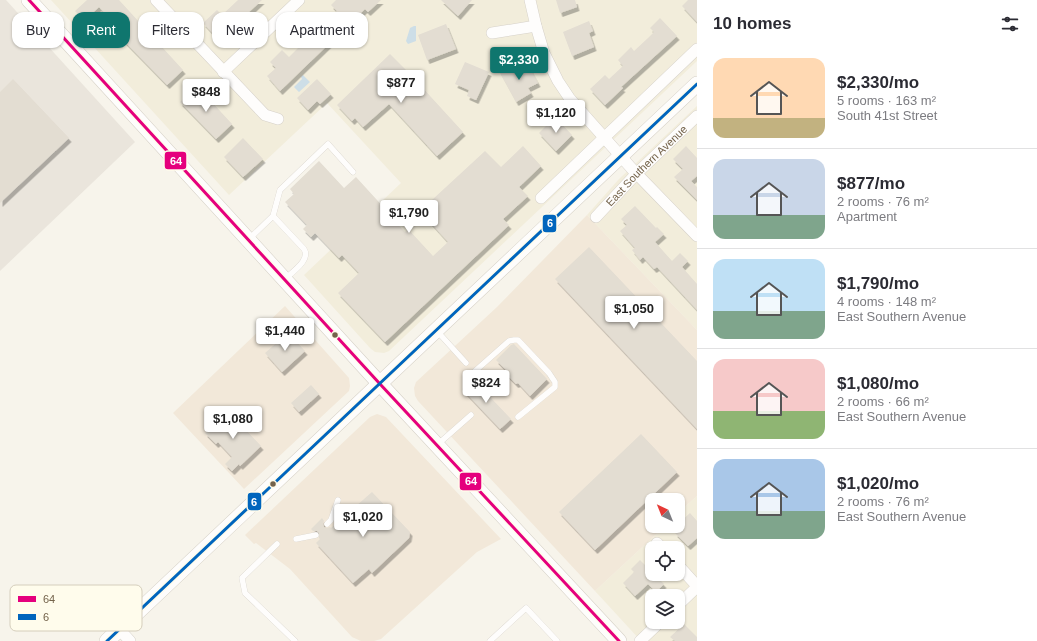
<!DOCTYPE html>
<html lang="en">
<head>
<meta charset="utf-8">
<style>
	:root { --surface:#fff; --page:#f2f2f3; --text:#2b2b33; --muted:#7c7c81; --line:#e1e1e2; --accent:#0f766e }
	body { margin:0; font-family:Arial,sans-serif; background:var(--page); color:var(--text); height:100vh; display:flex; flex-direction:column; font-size:15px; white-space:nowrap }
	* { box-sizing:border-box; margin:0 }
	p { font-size:13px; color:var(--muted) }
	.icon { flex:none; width:22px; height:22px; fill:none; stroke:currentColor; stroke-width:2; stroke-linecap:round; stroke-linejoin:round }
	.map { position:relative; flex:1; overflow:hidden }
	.sheet { display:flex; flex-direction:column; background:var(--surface); width:340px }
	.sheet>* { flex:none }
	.guide { position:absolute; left:12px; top:12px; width:380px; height:36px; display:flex; gap:8px }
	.needle { width:26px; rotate:317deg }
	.buttons { position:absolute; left:645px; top:493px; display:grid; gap:8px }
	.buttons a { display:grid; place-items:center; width:40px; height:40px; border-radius:8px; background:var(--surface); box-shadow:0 1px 3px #0004; font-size:20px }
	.price { position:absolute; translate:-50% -34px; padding:0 9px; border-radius:4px; background:#fff; color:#222; font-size:13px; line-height:26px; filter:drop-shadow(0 1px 2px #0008) }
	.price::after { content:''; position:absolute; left:50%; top:24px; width:12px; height:9px; margin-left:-6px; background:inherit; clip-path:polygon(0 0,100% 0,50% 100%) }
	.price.current { background:var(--accent); color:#fff }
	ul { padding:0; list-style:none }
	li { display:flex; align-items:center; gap:12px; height:100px; padding:0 16px }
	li+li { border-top:1px solid var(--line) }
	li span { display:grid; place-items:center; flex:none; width:112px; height:80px; border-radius:12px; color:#555 }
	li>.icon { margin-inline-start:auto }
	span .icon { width:48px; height:48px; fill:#fffc; stroke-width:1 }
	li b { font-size:17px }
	h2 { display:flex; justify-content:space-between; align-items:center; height:48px; padding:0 16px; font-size:17px }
	.tag { padding:0 14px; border-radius:12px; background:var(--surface); box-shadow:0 1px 3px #0004; font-size:14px; line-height:36px }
	.tag.current { background:var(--accent); color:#fff }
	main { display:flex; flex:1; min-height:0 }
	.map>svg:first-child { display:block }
</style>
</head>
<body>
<main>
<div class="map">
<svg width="697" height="641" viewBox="0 0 697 641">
	<defs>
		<filter id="shadow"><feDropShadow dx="2.5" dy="4" stdDeviation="0" flood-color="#0004"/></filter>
	</defs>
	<rect width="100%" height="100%" fill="#f7f4eb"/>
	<path fill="#f2eddb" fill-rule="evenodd" d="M51 0H697V61L389 351 384 353 375 352 370 348 304 275 401 183 327 103 229 195Z
		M697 106V330L587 215 619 179Z
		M697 496V641H641L595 591 665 526H678V513ZM652 548H678V574H652ZM652 596H678V622H652Z"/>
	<path fill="#f2e8d9" d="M587 215 697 330V496L678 513V500H652V526H665L595 591 418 401 415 396 414 388 416 382 497 307Z
		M285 306 349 378 350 386 349 391 244 489 173 413Z
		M377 414 386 417 501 539 477 552 381 639 374 641H361L352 637 290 569 256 543 254 544 245 535 370 417Z"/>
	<path fill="#eae5dc" d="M0 0H6L135 142 0 271Z"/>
	<path fill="#cddee7" d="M414 26H416V41L408 44 406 41 410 28Z
		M303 75 310 82 299 92 294 87 302 79 301 77Z"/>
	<path fill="#e3ddd2" filter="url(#shadow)" d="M87 0H119L183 70 167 85 124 41 128 38 99 7 84 21 75 11Z
		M238 0H262L219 40 203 23 217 10 222 15Z
		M336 0H381L368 12 365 9 280 91 267 76 276 68 270 62 282 50 289 57 301 45 296 39 315 22 320 27 337 11 331 5Z
		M441 0H472L458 16Z
		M556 0H575L577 7 560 13Z
		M688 0H697V22L682 6Z
		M660 18 677 36 621 87 623 88 605 105 590 89 605 75 609 79 623 66 618 60 631 47 634 51 648 38 654 32 650 28Z
		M589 21 593 31 589 33 594 47 572 56 563 32Z
		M446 24 456 49 427 60 418 35Z
		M390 54 409 73 463 132 437 156 389 104 363 127 355 118 352 121 337 105Z
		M465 62 489 72 476 100 467 96 469 90 455 84Z
		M513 63 518 71 528 65 538 83 528 88 531 93 516 102 499 71Z
		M13 79 69 138 0 203V92Z
		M317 79 331 94 320 104 317 101 308 110 297 98Z
		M197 86 232 124 216 139 180 102Z
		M555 117 572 135 556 151 539 133Z
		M243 138 263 159 243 177 224 157Z
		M523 146 541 166 519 187 528 196 503 219 509 225 385 342 338 293 359 273 342 255 339 258 315 233 311 237 303 229 307 225 285 202 294 194 290 189 319 161 344 188 356 177 387 211 386 212 405 232 408 229 433 256 448 242 420 211 485 151 501 167Z
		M686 146 697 158V176L691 181 697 187V200L674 177 683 169 673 159Z
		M635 206 656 228 657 227 664 234 655 242 672 261 680 253 688 261 682 267 697 284V310L657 267 654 269 643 257 640 260 632 250 635 248 620 231 627 225 621 219Z
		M589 247 697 361V429L555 279Z
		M288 333 305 351 282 372 265 353Z
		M514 344 547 379 530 396 518 383 516 384 506 374 508 372 496 360 511 345Z
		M473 379 511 419 500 429 462 389Z
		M311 385 319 394 299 412 291 403Z
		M228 411 261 446 240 466 239 464 232 471 225 464 232 457 218 442 216 444 205 433Z
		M641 434 677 472 595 550 559 512Z
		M372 492 410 532 409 538 372 573 369 569 353 583 316 543 320 539 319 538V533L317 531H313L311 529 322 518 324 521 323 523 324 527 326 528 330 527 331 528Z
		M690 513 697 521V538L688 546 675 533 680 529 678 526V524Z
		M640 560 652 572V574H654L664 584 656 592 648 584 635 596 623 583 634 572 631 569Z
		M684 624 697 637V641H675L670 637Z"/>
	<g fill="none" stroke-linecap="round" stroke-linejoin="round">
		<g stroke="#d6d1c9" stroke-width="6">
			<path id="lane" d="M273 216 304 249C311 260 292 272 285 279
				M249 239 273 216 280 190 328 144 353 172
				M437 331 466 363
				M474 372 509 341 514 340H518L549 373 555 382V387L518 417
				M437 445 471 415
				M327 524 331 520 338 500
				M296 539 316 535
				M277 544 242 578 245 593 295 641
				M490 641 526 608 557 641"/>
		</g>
		<g stroke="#d6d1c9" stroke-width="12">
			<g id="street">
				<path d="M156 0 265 115 278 119"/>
				<path d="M530 0 536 26 544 53 558 81 570 99 633 170 697 236"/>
				<path d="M492 33 536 26"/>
				<path d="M223 72 299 0"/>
				<path d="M541 198 697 49"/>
				<path id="s1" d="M596 217 637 173 697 116"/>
				<path d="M657 543 662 548"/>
				<path d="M678 565 697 586"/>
				<path d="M678 605 697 587"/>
				<path d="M119 629 130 641"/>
				<path d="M640 641 660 622"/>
			</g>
		</g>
		<g stroke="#d5d0c6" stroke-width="16">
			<path id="secondary" d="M29 0 380 384 619 641
				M107 641 697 84"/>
		</g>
		<use href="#lane" stroke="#fefdfc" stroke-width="5.5"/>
		<use href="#street" stroke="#fefdfc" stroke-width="11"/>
		<use href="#secondary" stroke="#fefdfc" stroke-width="15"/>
		<g stroke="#fffcec" stroke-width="6">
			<path id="bus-1" d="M29 0 380 384 619 641"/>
		</g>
		<g stroke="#fffcec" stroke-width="6">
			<path id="bus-2" d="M107 641 697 84"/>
		</g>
		<use href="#bus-1" stroke="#e5007d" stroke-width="3"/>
		<use href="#bus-2" stroke="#0065bd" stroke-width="3"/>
	</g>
	<g fill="#74634b" stroke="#fffcec" stroke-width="1.5">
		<circle cx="335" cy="335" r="3.5"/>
		<circle cx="273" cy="484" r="3.5"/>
	</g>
	<g text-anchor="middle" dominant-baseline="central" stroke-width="3.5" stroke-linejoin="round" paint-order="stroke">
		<g font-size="11" fill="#74634b" stroke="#fffcec">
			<text stroke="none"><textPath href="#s1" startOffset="72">East Southern Avenue</textPath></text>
		</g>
	</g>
	<rect x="10" y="585" width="132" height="46" rx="6" fill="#fffcec" stroke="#d5cebc" stroke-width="1"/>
	<rect x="18" y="596" width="18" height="6" fill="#e5007d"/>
	<rect x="18" y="614" width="18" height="6" fill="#0065bd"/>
	<g font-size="11" fill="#74634b">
		<text x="43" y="603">64</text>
		<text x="43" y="621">6</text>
	</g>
	<g stroke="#fffcec" stroke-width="1.5">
		<rect x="164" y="151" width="23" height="19" rx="4" fill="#e5007d"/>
		<rect x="542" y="214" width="15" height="19" rx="4" fill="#0065bd"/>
		<rect x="459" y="472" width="23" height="19" rx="4" fill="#e5007d"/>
		<rect x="247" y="492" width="15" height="19" rx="4" fill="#0065bd"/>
	</g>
	<g font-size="11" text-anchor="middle" font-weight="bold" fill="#fff">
		<text x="176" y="165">64</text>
		<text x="550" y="227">6</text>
		<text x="471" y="485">64</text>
		<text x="254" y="506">6</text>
	</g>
</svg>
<div class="buttons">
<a><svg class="needle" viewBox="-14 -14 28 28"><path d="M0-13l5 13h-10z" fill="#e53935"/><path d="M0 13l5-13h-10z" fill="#7c7c81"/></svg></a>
<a><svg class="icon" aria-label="locate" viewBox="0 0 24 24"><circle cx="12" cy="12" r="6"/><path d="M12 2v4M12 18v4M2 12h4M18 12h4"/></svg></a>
<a><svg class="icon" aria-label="layers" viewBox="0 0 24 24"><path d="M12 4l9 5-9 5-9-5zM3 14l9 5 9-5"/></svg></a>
</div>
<b class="price current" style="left:519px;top:81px">$2,330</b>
<b class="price" style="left:401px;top:104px">$877</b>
<b class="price" style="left:206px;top:113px">$848</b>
<b class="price" style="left:556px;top:134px">$1,120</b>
<b class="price" style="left:409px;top:234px">$1,790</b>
<b class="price" style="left:634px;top:330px">$1,050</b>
<b class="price" style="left:285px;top:352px">$1,440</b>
<b class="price" style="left:486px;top:404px">$824</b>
<b class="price" style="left:233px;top:440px">$1,080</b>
<b class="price" style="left:363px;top:538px">$1,020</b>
<div class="guide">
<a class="tag">Buy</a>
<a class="tag current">Rent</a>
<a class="tag">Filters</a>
<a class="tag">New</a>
<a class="tag">Apartment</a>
</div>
</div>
<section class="sheet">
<h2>10 homes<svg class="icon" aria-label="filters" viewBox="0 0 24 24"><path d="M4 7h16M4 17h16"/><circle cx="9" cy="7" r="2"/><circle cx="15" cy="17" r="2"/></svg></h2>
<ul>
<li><span style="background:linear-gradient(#ffd9b3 75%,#c2b280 0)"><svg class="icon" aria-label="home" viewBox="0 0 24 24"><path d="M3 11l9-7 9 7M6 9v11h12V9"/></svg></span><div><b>$2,330/mo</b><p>5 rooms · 163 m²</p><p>South 41st Street</p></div></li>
<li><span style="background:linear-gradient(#c9d6e8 70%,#7fa58c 0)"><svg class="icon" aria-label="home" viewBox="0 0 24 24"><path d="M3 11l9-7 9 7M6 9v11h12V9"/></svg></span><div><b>$877/mo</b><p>2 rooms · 76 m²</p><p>Apartment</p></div></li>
<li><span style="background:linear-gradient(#bfe0f5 65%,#7fa58c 0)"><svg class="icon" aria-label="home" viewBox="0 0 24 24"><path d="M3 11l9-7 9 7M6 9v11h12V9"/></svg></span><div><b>$1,790/mo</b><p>4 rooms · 148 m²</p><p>East Southern Avenue</p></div></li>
<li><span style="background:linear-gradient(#f6c9c9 65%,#8fb573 0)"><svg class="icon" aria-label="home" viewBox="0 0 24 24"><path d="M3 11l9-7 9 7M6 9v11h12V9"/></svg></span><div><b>$1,080/mo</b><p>2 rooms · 66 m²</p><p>East Southern Avenue</p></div></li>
<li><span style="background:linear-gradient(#a9c7e8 65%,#7fa58c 0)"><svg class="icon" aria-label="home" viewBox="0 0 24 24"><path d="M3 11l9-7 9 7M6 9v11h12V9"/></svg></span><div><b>$1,020/mo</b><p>2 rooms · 76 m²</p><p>East Southern Avenue</p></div></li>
</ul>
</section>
</main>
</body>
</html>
